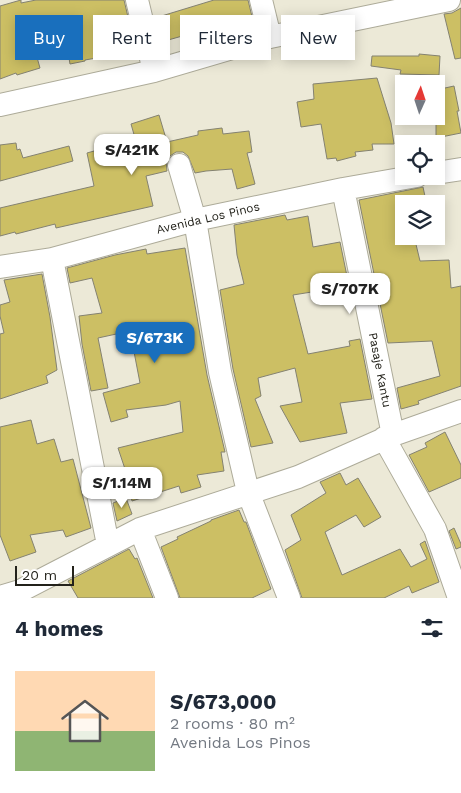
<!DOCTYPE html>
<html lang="en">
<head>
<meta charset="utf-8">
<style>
	:root { --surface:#fff; --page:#f6f6f7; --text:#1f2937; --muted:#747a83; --accent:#196fbd }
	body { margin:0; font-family:"Work Sans",sans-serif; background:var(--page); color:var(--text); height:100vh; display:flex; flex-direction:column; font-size:19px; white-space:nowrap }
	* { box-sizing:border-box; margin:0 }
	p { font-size:16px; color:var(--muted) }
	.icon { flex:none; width:28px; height:28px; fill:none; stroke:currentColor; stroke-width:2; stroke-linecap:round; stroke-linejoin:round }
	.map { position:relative; height:598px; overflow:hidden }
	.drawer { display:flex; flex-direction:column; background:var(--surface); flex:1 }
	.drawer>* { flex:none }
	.guide { position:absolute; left:15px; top:15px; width:431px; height:45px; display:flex; gap:10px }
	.needle { width:32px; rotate:3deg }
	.tools { position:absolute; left:395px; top:75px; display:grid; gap:10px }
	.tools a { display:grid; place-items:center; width:50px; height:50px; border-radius:0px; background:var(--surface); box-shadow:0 2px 12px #0003; font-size:25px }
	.scale { position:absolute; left:15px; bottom:12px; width:59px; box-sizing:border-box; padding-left:5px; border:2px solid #23221b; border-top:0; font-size:14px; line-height:18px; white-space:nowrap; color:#23221b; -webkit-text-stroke:4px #fff; paint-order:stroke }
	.price { position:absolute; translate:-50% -42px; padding:0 11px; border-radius:10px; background:#fff; color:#222; font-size:16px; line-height:32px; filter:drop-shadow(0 1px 2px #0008) }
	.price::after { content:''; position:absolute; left:50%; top:30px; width:15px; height:11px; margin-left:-8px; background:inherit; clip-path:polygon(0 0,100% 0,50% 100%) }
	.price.selected { background:var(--accent); color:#fff }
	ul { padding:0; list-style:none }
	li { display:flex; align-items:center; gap:15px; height:125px; padding:0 15px }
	li span { display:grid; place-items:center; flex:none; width:140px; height:100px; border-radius:0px; color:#555 }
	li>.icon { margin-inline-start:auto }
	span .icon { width:60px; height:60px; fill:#fffc; stroke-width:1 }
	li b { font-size:21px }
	h2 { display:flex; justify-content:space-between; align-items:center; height:60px; padding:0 15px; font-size:21px }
	.chip { padding:0 18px; border-radius:0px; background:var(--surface); box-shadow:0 2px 12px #0003; font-size:18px; line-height:45px }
	.chip.selected { background:var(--accent); color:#fff }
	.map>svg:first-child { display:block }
</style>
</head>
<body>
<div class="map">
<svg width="461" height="598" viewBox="0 0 461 598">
	<rect width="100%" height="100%" fill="#ece9d7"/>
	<path fill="#ccbf64" stroke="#848271" d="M21 0V3L36 0H124L136 51 85 60V61L70 64 65 34H62L58 16 27 22 40 68 17 75 16 73 0 79V6Z
		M214 0H248L254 25 246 27 245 23 194 37 193 33 161 42 155 18Z
		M461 8V58L455 59 444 14 452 13Z
		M419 54 440 56 439 75 400 74 401 70 371 66 372 56H419Z
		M377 78 391 123 394 144H372L373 150 355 152 356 156 337 161 336 158 327 159 321 124 301 127 297 102 314 99 313 84Z
		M454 86 459 111H457L461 133 436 138V90Z
		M159 115 167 142 198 135V131L222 128 223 134 249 131 252 152 247 153 255 184 237 189 232 169 206 171 195 173 188 156 183 152H176L170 156 166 161 167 171 146 176 153 206 56 228 55 224 16 234 15 232 0 236V208L94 186 87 153 133 140 135 138 131 124Z
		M16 143 17 150 20 149 23 158 69 146 73 161 0 181V145Z
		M423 187 426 201 397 206 399 222 404 236H414L420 261 449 260 451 288 461 286V386L418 401 419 404 401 409 397 388 440 376 432 341 388 343 359 200Z
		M285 215 287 220 308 216 313 247 340 242 349 286 293 295 308 354 350 346 349 341 360 339 372 399 340 403 347 433 300 442 280 406 302 402 295 368 258 378 261 396 255 399 273 443 251 447 233 369 220 290 244 284 237 255 234 225Z
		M185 248 207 375 225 452H221L224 471 197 475 201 487 181 493 179 486 132 501 125 469 118 448 183 432 180 401 166 405 126 410 128 417 111 422 103 393 140 383 130 331 98 338 108 388 91 391 82 344 79 316 102 313 92 278 70 283 67 268 115 255 146 249 147 254Z
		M42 274 50 317 57 370 46 376 48 383 0 399V334L4 333 0 316V305L10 302 4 280Z
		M31 420 37 444 54 439 61 462 73 459 91 528 66 537 63 530 30 535 36 552 10 561 0 535V427Z
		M445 432 461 465V478L429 492 409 455 427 447 425 443Z
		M340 473 346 485 358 478 381 517 364 527 356 515 325 532 342 575 400 549 411 567 427 559 420 544 425 541 439 582 412 593 409 586 384 598H302L285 550 301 540 291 515 326 493 320 482Z
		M126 498 132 514 117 521 113 503Z
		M239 510 244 522H246L271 589 252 598H180L161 547 178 539 177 537 211 521V520Z
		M454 528 461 544V547L456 549 449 531Z
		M129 549 135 559 137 558 153 598H78L68 581Z"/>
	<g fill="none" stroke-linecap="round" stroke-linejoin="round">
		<g stroke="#adab99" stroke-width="24">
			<path id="minor" d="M137 0 154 71
				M261 0 270 37
				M0 105 154 71 270 37 449 0
				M179 165 195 220 220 372 248 492 289 598
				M436 173 461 169
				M343 189 393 435
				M52 259 108 545
				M0 267 52 259 195 220 343 189 417 176
				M384 438 435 529 459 598
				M140 529 167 598
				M0 597 20 591 140 529 298 477 393 435 461 411"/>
		</g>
		<use href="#minor" stroke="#fff" stroke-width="22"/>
	</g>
	<g text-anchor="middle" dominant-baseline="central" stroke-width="5" stroke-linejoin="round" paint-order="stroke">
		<g font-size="12" fill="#23221b" stroke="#fff">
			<text transform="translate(208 218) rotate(-13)">Avenida Los Pinos</text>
			<text transform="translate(380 370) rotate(79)">Pasaje Kantu</text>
		</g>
	</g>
</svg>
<div class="tools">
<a><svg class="needle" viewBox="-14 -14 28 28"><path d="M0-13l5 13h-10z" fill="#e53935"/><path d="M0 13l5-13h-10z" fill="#747a83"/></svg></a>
<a><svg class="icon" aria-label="locate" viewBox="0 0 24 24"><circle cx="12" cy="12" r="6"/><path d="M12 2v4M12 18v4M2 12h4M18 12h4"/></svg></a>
<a><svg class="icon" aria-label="layers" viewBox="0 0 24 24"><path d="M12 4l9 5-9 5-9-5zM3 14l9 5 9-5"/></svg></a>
</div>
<div class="scale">20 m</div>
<b class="price" style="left:132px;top:176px">S/421K</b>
<b class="price" style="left:350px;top:315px">S/707K</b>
<b class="price selected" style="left:155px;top:364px">S/673K</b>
<b class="price" style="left:122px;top:509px">S/1.14M</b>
<div class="guide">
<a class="chip selected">Buy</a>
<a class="chip">Rent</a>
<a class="chip">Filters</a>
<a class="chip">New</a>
</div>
</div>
<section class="drawer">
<h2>4 homes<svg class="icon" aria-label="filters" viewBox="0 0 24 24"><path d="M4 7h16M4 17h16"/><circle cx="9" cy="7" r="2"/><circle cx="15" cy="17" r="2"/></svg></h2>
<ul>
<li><span style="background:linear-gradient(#ffd9b3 60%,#8fb573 0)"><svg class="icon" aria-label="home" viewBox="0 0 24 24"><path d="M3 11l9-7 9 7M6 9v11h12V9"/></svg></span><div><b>S/673,000</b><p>2 rooms · 80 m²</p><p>Avenida Los Pinos</p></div></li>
</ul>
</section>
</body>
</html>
